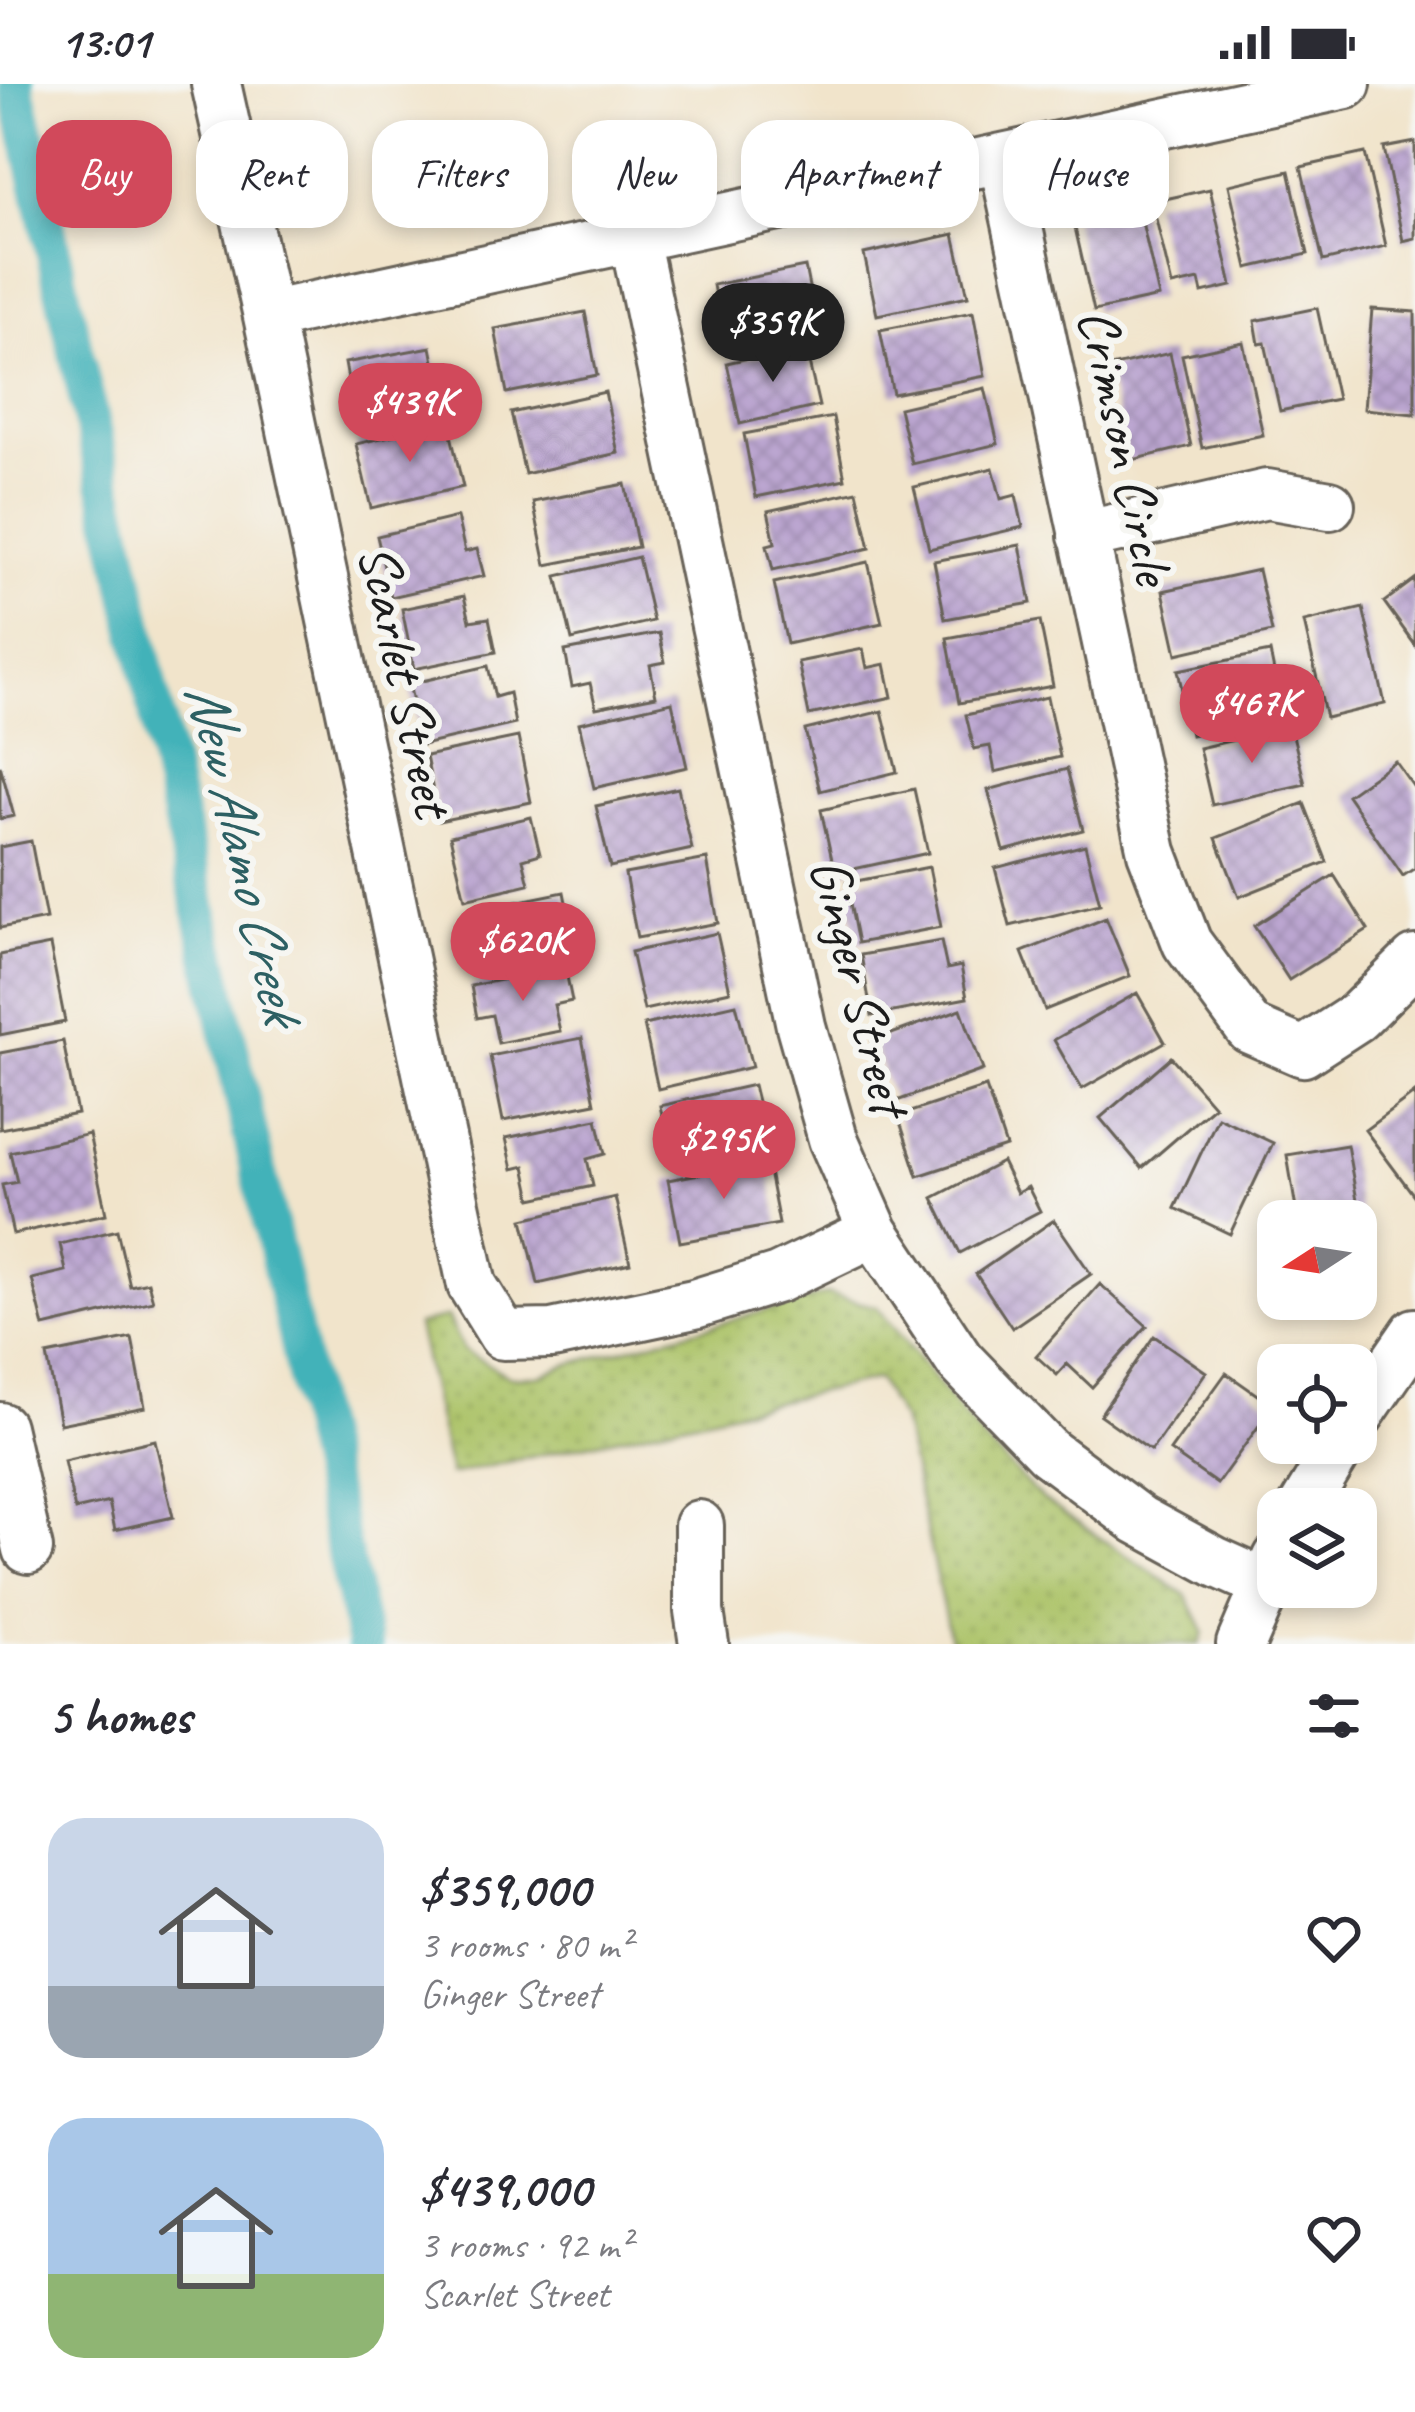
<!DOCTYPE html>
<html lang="en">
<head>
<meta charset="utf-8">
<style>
	:root { --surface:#fff; --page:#f2f2f3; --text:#2b2b33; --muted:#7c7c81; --accent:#d1495b }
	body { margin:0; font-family:Caveat,sans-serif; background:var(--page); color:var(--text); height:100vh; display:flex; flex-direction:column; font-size:45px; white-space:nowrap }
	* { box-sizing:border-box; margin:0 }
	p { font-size:39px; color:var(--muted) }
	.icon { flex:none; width:66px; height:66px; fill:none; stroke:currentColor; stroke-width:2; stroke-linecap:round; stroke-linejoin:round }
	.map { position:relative; height:1560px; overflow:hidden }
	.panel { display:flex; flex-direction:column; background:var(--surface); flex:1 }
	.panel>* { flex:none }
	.banner { position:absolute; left:36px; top:36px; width:1344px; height:108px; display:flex; gap:24px }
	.needle { width:78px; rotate:258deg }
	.controls { position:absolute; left:1257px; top:1116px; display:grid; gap:24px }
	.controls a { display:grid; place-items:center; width:120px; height:120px; border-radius:24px; background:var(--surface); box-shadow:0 6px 18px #0003; font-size:60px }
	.price { position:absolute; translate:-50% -102px; padding:0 27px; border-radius:42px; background:var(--accent); color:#fff; font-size:39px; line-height:78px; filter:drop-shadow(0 3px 6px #0008) }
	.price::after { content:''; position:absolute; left:50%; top:72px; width:36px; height:27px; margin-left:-18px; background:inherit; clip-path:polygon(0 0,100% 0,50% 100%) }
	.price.active { background:#222; color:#fff }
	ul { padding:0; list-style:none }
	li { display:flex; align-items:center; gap:36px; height:300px; padding:0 48px }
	li span { display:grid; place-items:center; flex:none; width:336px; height:240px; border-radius:36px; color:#555 }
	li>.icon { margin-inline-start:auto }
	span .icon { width:144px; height:144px; fill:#fffc; stroke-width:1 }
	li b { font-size:51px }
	h2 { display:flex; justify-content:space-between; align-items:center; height:144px; padding:0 48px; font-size:51px }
	.pill { padding:0 42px; border-radius:36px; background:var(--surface); box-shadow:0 6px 18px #0003; font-size:42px; line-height:108px }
	.pill.active { background:var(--accent); color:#fff }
	.status { display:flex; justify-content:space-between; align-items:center; height:84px; padding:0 60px; background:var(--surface); direction:ltr }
	.status svg { height:33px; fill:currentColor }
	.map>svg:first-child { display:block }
</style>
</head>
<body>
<div class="status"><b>13:01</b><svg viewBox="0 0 49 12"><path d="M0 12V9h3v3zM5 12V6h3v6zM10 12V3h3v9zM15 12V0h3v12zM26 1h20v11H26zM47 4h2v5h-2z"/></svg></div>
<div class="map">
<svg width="1415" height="1560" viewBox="0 0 1415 1560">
	<defs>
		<pattern id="grass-dots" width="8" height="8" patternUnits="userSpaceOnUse" patternTransform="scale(3)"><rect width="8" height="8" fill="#acc368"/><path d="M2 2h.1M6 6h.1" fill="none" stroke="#93a75a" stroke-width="1.8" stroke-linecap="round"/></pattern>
		<pattern id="building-cross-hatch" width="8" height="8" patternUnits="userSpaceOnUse" patternTransform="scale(3)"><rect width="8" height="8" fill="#bba6d0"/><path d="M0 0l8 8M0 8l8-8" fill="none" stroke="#a08eb2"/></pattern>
	</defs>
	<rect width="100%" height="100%" fill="#f6f6f2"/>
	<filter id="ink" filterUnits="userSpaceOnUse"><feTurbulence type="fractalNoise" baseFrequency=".00833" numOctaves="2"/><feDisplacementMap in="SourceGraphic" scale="24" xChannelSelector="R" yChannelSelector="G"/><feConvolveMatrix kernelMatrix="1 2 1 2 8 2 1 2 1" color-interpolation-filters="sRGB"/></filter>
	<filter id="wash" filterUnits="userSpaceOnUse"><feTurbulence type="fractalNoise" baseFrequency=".004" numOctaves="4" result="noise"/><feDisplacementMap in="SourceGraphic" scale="48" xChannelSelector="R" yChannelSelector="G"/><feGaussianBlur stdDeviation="2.7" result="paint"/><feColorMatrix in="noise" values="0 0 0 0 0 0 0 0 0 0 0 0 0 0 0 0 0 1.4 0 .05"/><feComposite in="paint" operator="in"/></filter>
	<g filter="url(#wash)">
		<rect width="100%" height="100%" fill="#f1e4cb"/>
		<path fill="url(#grass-dots)" stroke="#647042" stroke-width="3" d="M828 1210 877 1223 982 1355 1042 1415 1186 1511 1204 1548 1200 1560H951L903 1339 877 1295 450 1391 417 1241 447 1233 463 1266 510 1293 539 1292 566 1281Z"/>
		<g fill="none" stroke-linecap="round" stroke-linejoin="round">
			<path stroke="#42b2b9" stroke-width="36" d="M16 0 364 1560"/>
		</g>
		<g id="blocks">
			<path fill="url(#building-cross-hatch)" d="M1415 58V154L1403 157 1384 64Z
				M1365 69 1386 162 1323 177 1301 83Z
				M1289 87 1308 170 1248 184 1229 101Z
				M1210 105 1232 202 1202 209 1199 196 1172 202 1152 118Z
				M1138 120 1159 213 1094 227 1073 135Z
				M954 150 968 212 877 231 864 170Z
				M805 183 818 247 725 266 713 201Z
				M1317 224 1337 315 1280 327 1265 259 1259 260 1255 237Z
				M1372 225 1415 228V330L1364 325Z
				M585 228 597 291 507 309 495 245Z
				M973 228 985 292 893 310 880 246Z
				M1243 258 1263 351 1202 364 1182 271Z
				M805 261 819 322 740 340 727 279Z
				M431 263 443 322 356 339 345 279Z
				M1170 269 1191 362 1128 377 1106 284Z
				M985 304 998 360 912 380 899 324Z
				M605 308 618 369 525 390 511 329Z
				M833 333 845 395 756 413 744 350Z
				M448 338 463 403 371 424 356 360Z
				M993 384 1001 415 1016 411 1023 443 929 465 914 403Z
				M625 400 638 463 546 481 533 418Z
				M857 407 870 464 773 486 767 461 775 459 768 427Z
				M457 433 465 468 477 465 484 492 391 513 377 452Z
				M1020 461 1031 519 945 535 934 477Z
				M638 473 653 537 572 556 557 492Z
				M868 478 882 539 787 560 774 499Z
				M1258 486 1272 548 1177 570 1163 507Z
				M1415 495V561L1384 518Z
				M464 512 470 537 489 534 496 568 414 585 402 525Z
				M1363 524 1385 620 1326 634 1304 538Z
				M1040 537 1053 602 959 619 947 554Z
				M659 549 665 578 650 581 656 612 596 624 590 599 572 603 565 567Z
				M863 565 867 584 885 580 892 613 809 631 798 578Z
				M1270 568 1283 632 1191 651 1178 586Z
				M488 582 495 613 509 609 515 640 423 661 409 600Z
				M1047 613 1060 673 995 688 990 662 974 665 966 631Z
				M672 618 687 683 594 704 579 639Z
				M882 627 897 688 820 707 805 646Z
				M1291 643 1305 700 1212 721 1199 664Z
				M518 653 531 718 439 737 426 672Z
				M1395 677 1415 705V784L1403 792 1347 711Z
				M0 681 14 732 0 735Z
				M1067 685 1083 746 1004 767 988 706Z
				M678 704 692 765 610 783 596 722Z
				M914 705 928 769 835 789 821 726Z
				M1304 719 1327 778 1239 813 1216 754Z
				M531 733 540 770 523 775 529 800 465 815 450 752Z
				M31 757 46 835 0 844V763Z
				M1085 761 1100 820 1010 842 995 784Z
				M707 775 718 839 637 854 625 790Z
				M929 783 941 843 858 859 846 799Z
				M1334 791 1368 846 1289 896 1254 842Z
				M564 808 568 829 560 830 567 865 476 884 465 828Z
				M1106 834 1130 892 1045 926 1022 868Z
				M717 849 730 907 644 926 631 868Z
				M941 857 947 885 961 882 967 914 872 932 861 871Z
				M50 861 65 938 0 951V871Z
				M565 883 572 917 554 921 560 947 498 959 492 931 477 934 471 902Z
				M1137 909 1165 958 1082 1005 1054 956Z
				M736 920 752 983 658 1005 644 941Z
				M961 925 983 986 894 1018 872 957Z
				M582 954 595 1019 503 1037 490 972Z
				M63 957 77 1030 0 1045V969Z
				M1171 973 1214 1022 1142 1084 1100 1034Z
				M753 1001 761 1034 746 1037 752 1066 691 1079 686 1053 668 1057 660 1022Z
				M986 1003 1006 1063 918 1092 898 1032Z
				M1415 1009V1113L1365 1046Z
				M1218 1033 1273 1059 1230 1150 1175 1124Z
				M597 1035 605 1070 587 1075 593 1102 532 1115 525 1082 513 1085 506 1054Z
				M89 1050 106 1130 13 1150 2 1101 17 1098 10 1068Z
				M1347 1061 1364 1155 1356 1156V1137H1298L1287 1071Z
				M767 1077 779 1140 680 1158 668 1096Z
				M1002 1078 1017 1109 1028 1103 1040 1127 960 1169 933 1114Z
				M615 1113 630 1179 538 1200 523 1135Z
				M1054 1136 1091 1190 1012 1244 976 1190Z
				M117 1146 130 1202 148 1198 153 1217 44 1243 32 1195 66 1187 60 1160Z
				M1100 1200 1147 1242 1092 1303 1067 1280 1057 1291 1036 1272Z
				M1154 1252 1206 1288 1151 1367 1100 1331Z
				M132 1254 145 1323 60 1340 47 1271Z
				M1226 1289 1273 1322 1217 1400 1170 1367Z
				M155 1356 173 1433 115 1446 109 1418 75 1426 64 1377Z"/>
		</g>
	</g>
	<g filter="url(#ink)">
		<use href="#blocks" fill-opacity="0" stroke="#676259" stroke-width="3"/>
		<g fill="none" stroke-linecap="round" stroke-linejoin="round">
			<g stroke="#676259" stroke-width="54">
				<path id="minor" d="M216 0 268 232 472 1201 503 1251 552 1250 694 1220 778 1194 874 1148
					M1003 74 1152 768 1187 859 1250 945 1303 968 1357 933 1415 876
					M634 154 801 942 833 1055 874 1148 959 1276 1048 1368 1139 1436 1216 1478 1265 1500
					M268 232 1346 0
					M1083 452 1267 410 1330 421
					M1356 1335 1415 1249
					M0 1343 28 1465
					M1302 1425 1342 1359
					M699 1441V1527L704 1560
					M1241 1560 1278 1474"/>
			</g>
			<use href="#minor" stroke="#fff" stroke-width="48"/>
		</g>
	</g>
	<g text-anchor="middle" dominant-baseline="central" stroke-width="12" stroke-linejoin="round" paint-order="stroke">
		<g font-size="57" fill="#1c1c1c" stroke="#f6f6f2">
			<text transform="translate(1126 362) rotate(78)">Crimson Circle</text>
			<text transform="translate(406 596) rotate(78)">Scarlet Street</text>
			<text transform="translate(860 902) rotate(76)">Ginger Street</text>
		</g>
		<g font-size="60" font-style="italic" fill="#2d6063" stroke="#f6f6f2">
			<text transform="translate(245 768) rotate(77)">New Alamo Creek</text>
		</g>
	</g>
</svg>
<div class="controls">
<a><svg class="needle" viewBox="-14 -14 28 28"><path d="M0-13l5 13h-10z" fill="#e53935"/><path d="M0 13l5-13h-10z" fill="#7c7c81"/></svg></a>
<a><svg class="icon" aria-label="locate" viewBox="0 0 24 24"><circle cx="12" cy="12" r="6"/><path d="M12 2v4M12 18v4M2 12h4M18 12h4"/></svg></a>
<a><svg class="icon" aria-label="layers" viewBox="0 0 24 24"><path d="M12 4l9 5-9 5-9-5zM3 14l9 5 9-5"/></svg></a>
</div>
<b class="price active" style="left:773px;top:301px">$359K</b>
<b class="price" style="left:410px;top:381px">$439K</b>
<b class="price" style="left:1252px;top:682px">$467K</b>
<b class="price" style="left:523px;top:920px">$620K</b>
<b class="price" style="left:724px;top:1118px">$295K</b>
<div class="banner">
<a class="pill active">Buy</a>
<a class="pill">Rent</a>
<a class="pill">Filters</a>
<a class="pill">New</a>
<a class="pill">Apartment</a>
<a class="pill">House</a>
</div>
</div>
<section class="panel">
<h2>5 homes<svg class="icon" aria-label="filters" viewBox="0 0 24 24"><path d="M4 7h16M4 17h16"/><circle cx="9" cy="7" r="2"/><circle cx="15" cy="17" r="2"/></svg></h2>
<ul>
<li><span style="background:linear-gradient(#c9d6e8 70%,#9aa5b1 0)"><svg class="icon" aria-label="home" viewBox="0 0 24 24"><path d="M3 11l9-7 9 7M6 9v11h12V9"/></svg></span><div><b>$359,000</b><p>3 rooms · 80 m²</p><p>Ginger Street</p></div><svg class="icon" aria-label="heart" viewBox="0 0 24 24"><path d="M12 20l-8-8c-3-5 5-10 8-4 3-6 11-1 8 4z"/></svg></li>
<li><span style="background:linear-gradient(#a9c7e8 65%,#8fb573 0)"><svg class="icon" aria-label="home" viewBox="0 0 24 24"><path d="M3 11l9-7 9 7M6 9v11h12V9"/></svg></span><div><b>$439,000</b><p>3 rooms · 92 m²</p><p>Scarlet Street</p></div><svg class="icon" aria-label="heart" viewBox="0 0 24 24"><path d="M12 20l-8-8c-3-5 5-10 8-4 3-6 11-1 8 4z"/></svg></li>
</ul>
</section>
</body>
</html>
